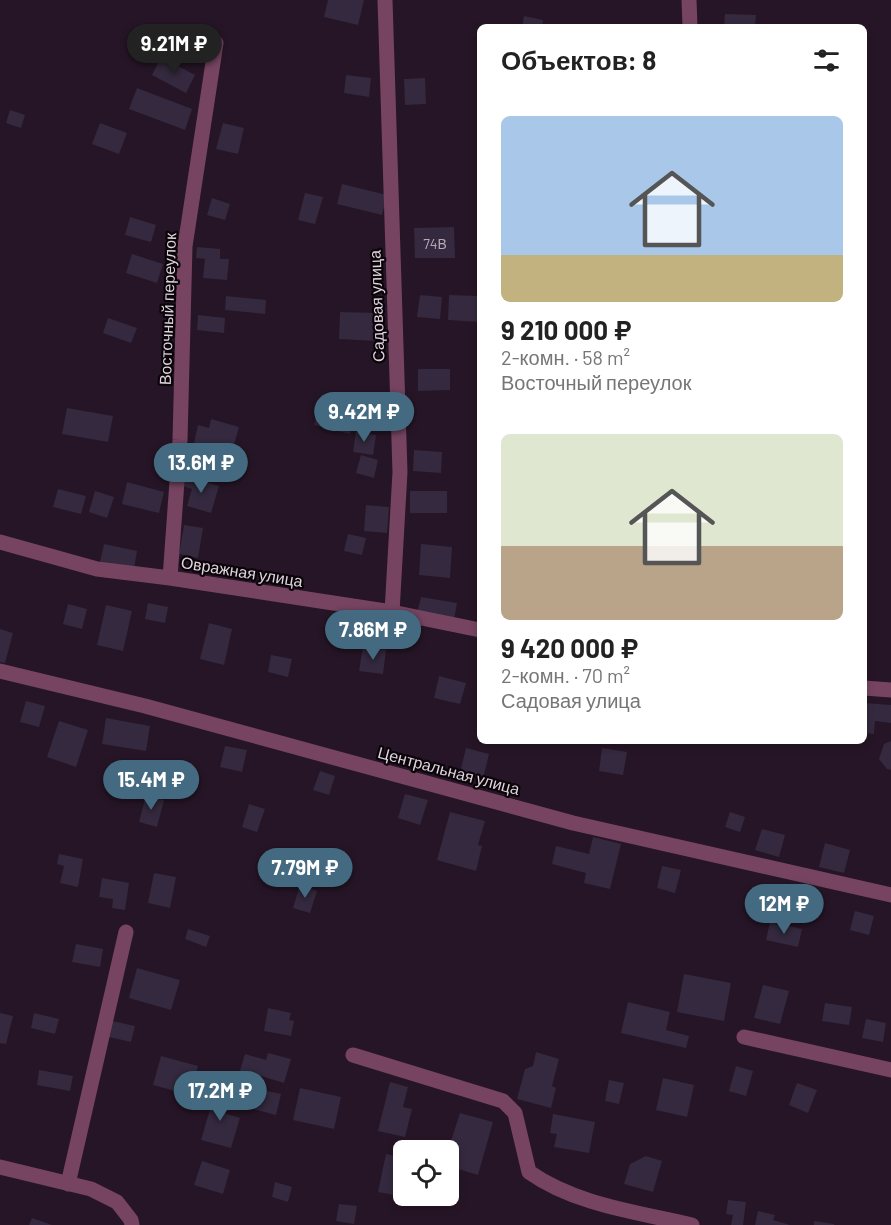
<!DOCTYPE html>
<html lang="ru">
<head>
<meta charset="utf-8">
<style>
	:root { --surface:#fff; --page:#f2f2f2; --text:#222; --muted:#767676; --accent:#436a80 }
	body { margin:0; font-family:Barlow,sans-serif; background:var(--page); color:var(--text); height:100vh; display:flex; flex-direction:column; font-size:22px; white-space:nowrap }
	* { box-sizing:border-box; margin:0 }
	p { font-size:20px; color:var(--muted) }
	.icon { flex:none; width:33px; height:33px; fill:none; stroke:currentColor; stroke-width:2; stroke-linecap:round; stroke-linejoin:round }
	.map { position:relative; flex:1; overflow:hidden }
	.side { position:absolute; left:477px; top:24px; width:390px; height:720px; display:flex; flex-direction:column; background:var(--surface); border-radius:9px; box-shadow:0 3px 9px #0003 }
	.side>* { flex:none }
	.buttons { position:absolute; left:393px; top:1140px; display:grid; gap:12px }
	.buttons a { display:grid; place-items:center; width:66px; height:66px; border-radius:9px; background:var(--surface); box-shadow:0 3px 9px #0003; font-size:30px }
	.price { position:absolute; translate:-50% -51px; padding:0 14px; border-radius:21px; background:var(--accent); color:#fff; font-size:20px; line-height:39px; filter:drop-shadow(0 2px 3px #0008) }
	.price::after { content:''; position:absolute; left:50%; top:36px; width:18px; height:14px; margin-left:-9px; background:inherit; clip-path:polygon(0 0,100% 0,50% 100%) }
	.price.selected { background:#222; color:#fff }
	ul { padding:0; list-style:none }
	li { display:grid; align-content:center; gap:12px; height:318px; padding:0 24px }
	li span { display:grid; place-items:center; height:186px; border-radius:9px; color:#555 }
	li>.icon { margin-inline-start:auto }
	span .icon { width:108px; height:108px; fill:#fffc; stroke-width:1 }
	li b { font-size:26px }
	h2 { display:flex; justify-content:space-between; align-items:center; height:72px; padding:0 24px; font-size:26px }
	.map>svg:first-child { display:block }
</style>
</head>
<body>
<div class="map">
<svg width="891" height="1225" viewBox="0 0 891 1225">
	<rect width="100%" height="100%" fill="#261526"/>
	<path fill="#34293e" d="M328 0H364L358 25 324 17Z
		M725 14 756 15 755 27H724Z
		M524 16 543 20 542 27H522Z
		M161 57 195 75 186 93 152 75Z
		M346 75 371 78 369 97 344 93Z
		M425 78 426 104 405 105 404 79Z
		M137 88 192 109 185 130 129 109Z
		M10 110 25 115 21 128 6 123Z
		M100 123 127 133 119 154 92 144Z
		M223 123 244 128 238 154 216 149Z
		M342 184 387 195 382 215 337 204Z
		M305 193 323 197 315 224 298 220Z
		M212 198 230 204 225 220 207 215Z
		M130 217 156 225 151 242 125 235Z
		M454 227 455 258H415L414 228Z
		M197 247 220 249V259H229L227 280 203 278 205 259 196 258Z
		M132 254 163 264 157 283 126 273Z
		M420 295 442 297 440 319 417 317Z
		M449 295 480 296V322L448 320Z
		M226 296 266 300 265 314 225 310Z
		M340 312 377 313 376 341 339 339Z
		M198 315 225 318 224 333 197 330Z
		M108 318 137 328 131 343 103 333Z
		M418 369H450V390L418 391Z
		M320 400 356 409 350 434 314 425Z
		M67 408 113 416 108 442 62 434Z
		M211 419 239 427 232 452 194 443 198 425 209 428Z
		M356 432 376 435 373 455 353 452Z
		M414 450 442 452 441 473 413 471Z
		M361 455 378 460 374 478 356 473Z
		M186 476 219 486 211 513 187 506 192 489 183 486Z
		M127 482 164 492 159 513 122 504Z
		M58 489 86 496 81 514 53 507Z
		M95 491 114 497 107 518 89 512Z
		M410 491H447V513H410Z
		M366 505 389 507 387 533 364 531Z
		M184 525 203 528 198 558 179 554Z
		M348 534 366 538 362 555 344 551Z
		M104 544 137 551 134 569 100 562Z
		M421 544 452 547 450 578 419 575Z
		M421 597 457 603 454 620 417 613Z
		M148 603 168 607 165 623 145 619Z
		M68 604 87 609 82 629 63 624Z
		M106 605 132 611 123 651 97 645Z
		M209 623 232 629 224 665 200 659Z
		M0 629 13 633 5 663 0 662Z
		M363 647 386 650 383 674 359 671Z
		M271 655 292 659 288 677 268 672Z
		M439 676 466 683 460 704 434 698Z
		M26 701 45 706 39 727 20 722Z
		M864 703 891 705V723L875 721 874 734 864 733Z
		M106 718 150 726 146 751 102 744Z
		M59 721 88 730 76 767 47 757Z
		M891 741V770L887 769 879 759 884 744Z
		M225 746 247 750 242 772 220 767Z
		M466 748 489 754 483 779 460 773Z
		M602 748 627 752 623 775 599 771Z
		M320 771 335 776 329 795 313 790Z
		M405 794 428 800 420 825 398 818Z
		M146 795 164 800 157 827 139 822Z
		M249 804 265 809 257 832 242 827Z
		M450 812 485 821 478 845 482 846 476 871 437 860Z
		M730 812 745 817 740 832 725 827Z
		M762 829 785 835 779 857 755 850Z
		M593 837 621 844 610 889 584 883 586 873 552 864 556 846 589 854Z
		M825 843 850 850 844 873 819 867Z
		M59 854 83 859 78 887 60 883 64 866 57 864Z
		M662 866 681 870 675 893 657 888Z
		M154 873 176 877 170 908 148 903Z
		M102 878 129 883 125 910 112 908 113 899 99 897Z
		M300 885 317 891 310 913 293 908Z
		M855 911 874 916 869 935 850 930Z
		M770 922 802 929 798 947 766 940Z
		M188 929 210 936 206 947 185 939Z
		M76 944 103 949 100 967 72 962Z
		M137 968 180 980 171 1010 129 998Z
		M684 974 731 983 724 1021 677 1012Z
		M763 985 789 991 780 1024 754 1018Z
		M628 1002 670 1012 666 1030 689 1036 686 1048 621 1033Z
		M825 1003 852 1007 849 1025 822 1021Z
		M268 1008 291 1013 289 1020 294 1021 291 1036 264 1031Z
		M0 1013 13 1016 6 1044 0 1043Z
		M34 1013 59 1019 55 1034 31 1028Z
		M866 1019 886 1023 883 1042 862 1038Z
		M112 1021 135 1026 131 1042 109 1037Z
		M536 1052 559 1059 552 1086 556 1088 551 1108 517 1099 525 1069 533 1066Z
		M268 1053 291 1059 284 1083 261 1076 258 1083 238 1077 245 1054 266 1060Z
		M161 1056 198 1066 190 1095 153 1085Z
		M736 1066 753 1071 746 1096 729 1091Z
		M39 1070 73 1076 70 1091 37 1085Z
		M663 1078 694 1085 687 1117 656 1110Z
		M609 1080 624 1083 619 1104 605 1101Z
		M390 1082 408 1087 403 1107 412 1109 405 1137 378 1131Z
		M797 1083 817 1090 808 1113 789 1105Z
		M300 1088 341 1097 334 1129 293 1120Z
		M216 1089 230 1093 224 1113 240 1118 231 1148 201 1140Z
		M258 1089 281 1094 276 1115 253 1109Z
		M460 1113 493 1122 478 1175 448 1166V1150Z
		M553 1114 595 1122 589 1153 554 1147 557 1134 550 1133Z
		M386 1154 404 1158V1197L378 1192Z
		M646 1156 662 1161 653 1192 624 1184 630 1164Z
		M202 1161 230 1170 223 1194 194 1185Z
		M275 1182 292 1187 288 1202 272 1197Z
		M728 1200 746 1202 743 1225H731L733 1215 726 1214Z
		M339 1204 357 1206 354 1224 336 1221Z
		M758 1211 775 1215 773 1220 790 1225H755Z
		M32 1218 52 1225H29Z
		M814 1221 834 1224V1225H814Z"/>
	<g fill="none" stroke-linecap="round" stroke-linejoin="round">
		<path stroke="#764461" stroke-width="15" d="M385 0 400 472 392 612
			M689 0 690 27
			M0 542 97 569 170 578 392 612 480 630
			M170 578 180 440 185 246 216 43
			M0 671 145 706 573 823 891 895
			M864 688 891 690
			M744 1037 891 1070
			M353 1055 503 1101 515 1113 529 1172C576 1205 637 1212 692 1225
			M0 1167 91 1189 117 1202 131 1220 132 1225
			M68 1184 126 932"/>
	</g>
	<g text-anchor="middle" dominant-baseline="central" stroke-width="4.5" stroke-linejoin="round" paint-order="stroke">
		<g font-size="14" fill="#b4a9b7">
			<text x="435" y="243">74В</text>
		</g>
		<g font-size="16" fill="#dfd4df" stroke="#0b050a">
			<text transform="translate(376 306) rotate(-92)">Садовая улица</text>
			<text transform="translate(167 309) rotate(-88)">Восточный переулок</text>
			<text transform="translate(242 571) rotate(9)">Овражная улица</text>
			<text transform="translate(449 770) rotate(15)">Центральная улица</text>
		</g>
	</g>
</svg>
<div class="buttons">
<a><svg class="icon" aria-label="locate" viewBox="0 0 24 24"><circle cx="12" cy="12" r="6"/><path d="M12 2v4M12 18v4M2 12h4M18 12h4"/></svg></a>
</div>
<b class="price selected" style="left:174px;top:75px">9.21M ₽</b>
<b class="price" style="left:364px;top:443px">9.42M ₽</b>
<b class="price" style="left:201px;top:494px">13.6M ₽</b>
<b class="price" style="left:373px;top:661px">7.86M ₽</b>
<b class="price" style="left:151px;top:811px">15.4M ₽</b>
<b class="price" style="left:305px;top:899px">7.79M ₽</b>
<b class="price" style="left:784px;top:935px">12M ₽</b>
<b class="price" style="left:220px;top:1122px">17.2M ₽</b>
<section class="side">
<h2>Объектов: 8<svg class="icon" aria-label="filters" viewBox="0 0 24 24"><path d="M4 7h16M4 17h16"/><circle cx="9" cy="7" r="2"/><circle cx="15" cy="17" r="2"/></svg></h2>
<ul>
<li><span style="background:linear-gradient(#a9c7e8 75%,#c2b280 0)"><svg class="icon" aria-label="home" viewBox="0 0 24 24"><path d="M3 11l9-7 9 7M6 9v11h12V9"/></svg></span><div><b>9 210 000 ₽</b><p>2-комн. · 58 m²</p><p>Восточный переулок</p></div></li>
<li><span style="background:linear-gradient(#dfe7d0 60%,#b9a48a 0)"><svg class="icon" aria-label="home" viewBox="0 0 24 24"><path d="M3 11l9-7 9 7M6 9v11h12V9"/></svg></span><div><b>9 420 000 ₽</b><p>2-комн. · 70 m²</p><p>Садовая улица</p></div></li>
</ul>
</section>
</div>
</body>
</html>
